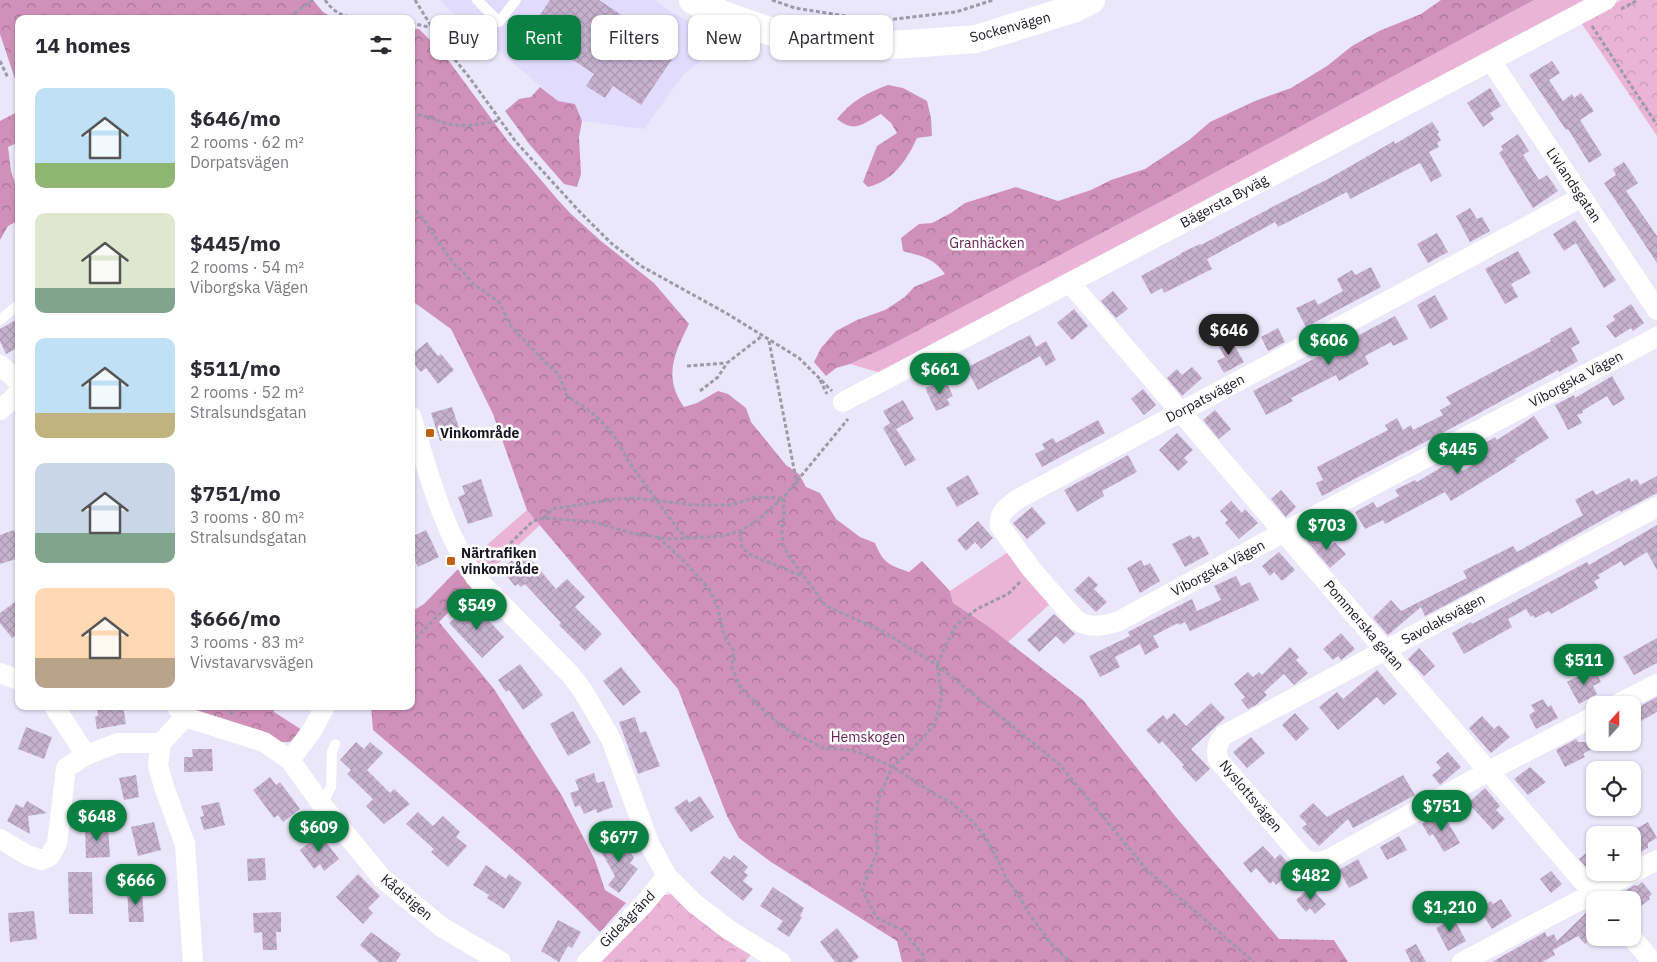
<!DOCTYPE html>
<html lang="en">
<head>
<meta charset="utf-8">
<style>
	:root { --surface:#fff; --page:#f7f7f7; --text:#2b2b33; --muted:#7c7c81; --accent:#0b8043 }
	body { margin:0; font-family:"IBM Plex Sans",sans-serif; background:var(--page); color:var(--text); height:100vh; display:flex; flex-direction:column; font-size:19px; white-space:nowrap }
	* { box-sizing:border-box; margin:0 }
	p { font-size:16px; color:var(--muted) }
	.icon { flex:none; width:28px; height:28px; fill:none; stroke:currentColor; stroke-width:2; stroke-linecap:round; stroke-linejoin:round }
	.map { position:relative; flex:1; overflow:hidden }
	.panel { position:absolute; left:15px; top:15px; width:400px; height:695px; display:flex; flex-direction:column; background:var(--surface); border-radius:10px; box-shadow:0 1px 4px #0004 }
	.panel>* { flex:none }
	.banner { position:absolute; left:430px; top:15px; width:475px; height:45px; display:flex; gap:10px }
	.needle { width:32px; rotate:21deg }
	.fabs { position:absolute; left:1586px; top:696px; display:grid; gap:10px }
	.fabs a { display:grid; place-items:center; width:55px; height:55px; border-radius:10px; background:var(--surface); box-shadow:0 1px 4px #0004; font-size:25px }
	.price { position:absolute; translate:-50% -42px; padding:0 11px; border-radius:18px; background:var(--accent); color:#fff; font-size:16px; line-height:32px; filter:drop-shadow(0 1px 2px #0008) }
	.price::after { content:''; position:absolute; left:50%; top:30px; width:15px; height:11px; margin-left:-8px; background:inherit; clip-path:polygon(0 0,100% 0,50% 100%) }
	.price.selected { background:#222; color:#fff }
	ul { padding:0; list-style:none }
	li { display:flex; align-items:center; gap:15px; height:125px; padding:0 20px }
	li span { display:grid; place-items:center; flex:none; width:140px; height:100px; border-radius:10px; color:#555 }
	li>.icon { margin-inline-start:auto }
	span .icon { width:60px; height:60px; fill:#fffc; stroke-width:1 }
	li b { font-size:21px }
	h2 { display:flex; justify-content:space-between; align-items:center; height:60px; padding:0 20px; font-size:21px }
	.tag { padding:0 18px; border-radius:10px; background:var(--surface); box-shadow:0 1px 4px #0004; font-size:18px; line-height:45px }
	.tag.selected { background:var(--accent); color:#fff }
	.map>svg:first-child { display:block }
</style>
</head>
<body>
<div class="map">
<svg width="1657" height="962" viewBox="0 0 1657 962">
	<defs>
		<pattern id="forest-crowns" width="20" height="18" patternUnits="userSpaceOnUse" patternTransform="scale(1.25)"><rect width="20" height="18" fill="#cf91b9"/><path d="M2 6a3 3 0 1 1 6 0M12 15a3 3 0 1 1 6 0" fill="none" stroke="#a77596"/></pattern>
		<pattern id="park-crowns" width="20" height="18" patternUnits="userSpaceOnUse" patternTransform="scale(1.25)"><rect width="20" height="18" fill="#ebb4d7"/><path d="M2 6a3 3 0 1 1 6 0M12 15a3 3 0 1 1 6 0" fill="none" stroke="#c99ab8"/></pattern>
		<pattern id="building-cross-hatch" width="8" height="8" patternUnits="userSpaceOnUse" patternTransform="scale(1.25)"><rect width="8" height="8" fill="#c6b1ce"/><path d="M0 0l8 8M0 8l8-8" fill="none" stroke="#aa98b1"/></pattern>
	</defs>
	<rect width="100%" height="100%" fill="#eae7fb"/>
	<path fill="#e1dcfd" d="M440 0H655L671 12 727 41 684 74 644 129 582 121 575 104 558 101 444 5Z"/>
	<path fill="#ebb4d7" d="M1534 0H1584L881 373 850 364 887 347 1183 190Z
		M527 510 540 525 485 576 473 557Z
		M1011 550 1052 602 1008 642 953 603 950 591Z"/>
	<path fill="url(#forest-crowns)" d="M0 0H313L323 12 335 19H19V91L0 34Z
		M1441 0H1534L1183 190 887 347 850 364 836 368 826 376 814 362 821 348 836 331 857 320 885 310 905 297 914 287 945 274C934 258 921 256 903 251L901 238 919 224 932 223 951 213 965 203 1016 187 1058 201 1091 190 1111 180 1145 169 1189 140 1210 122 1255 101 1291 88 1327 66 1352 46 1379 31 1421 14Z
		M411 29H419L443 53 507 140 558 200 571 214 601 241 654 283 689 324C674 354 663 377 684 407L697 403 718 391 728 394 746 408 751 422 786 465 799 474 806 487 820 493 836 519 860 537 875 543C883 563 889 565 909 572L922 561 950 591 953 603 989 627 1083 700 1175 816 1279 939 1334 940 1348 962H902L897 941 771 862 739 838 727 816 678 689 527 510 493 414 451 329 411 300Z
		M888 85 903 88 927 101 931 118 932 136 917 138C907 160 893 181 868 187L863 182 877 146 897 133 891 123 881 114C863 123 856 134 837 119 850 102 868 92 888 85Z
		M540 87 558 101 575 104 582 121 579 137 581 174 577 187 564 184 530 145 505 111 519 99 531 97Z
		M19 111V142L8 147 11 171 19 196V220L8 226 0 240V121Z
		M458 569 472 588 439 622 494 689 562 796 595 860 605 890 626 903 600 932C529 860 450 796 373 730L371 706H411V612L424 604Z
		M190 706H273L274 712 302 730 290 742H279L193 710Z"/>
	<path fill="url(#park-crowns)" d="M1621 0H1657V136L1582 24 1595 14Z
		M671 894 752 953 745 962H599L660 896Z"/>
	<path fill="url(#building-cross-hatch)" d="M550 0H599L677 52 641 105 613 86 605 98 586 86 594 74 529 31Z
		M1552 61 1560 73 1549 80 1563 101 1572 94 1574 98 1581 93 1594 111 1580 120 1602 155 1589 163 1568 129 1566 130 1529 75Z
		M1490 88 1501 106 1490 113 1494 119 1483 127 1467 103Z
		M1432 122 1439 132 1437 134 1441 140 1437 143 1439 147 1429 152 1442 176 1431 182 1420 163 1350 199 1347 192 1278 227 1275 222 1207 259 1212 269 1164 293 1162 288 1151 294 1141 276 1181 254V253L1200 244 1201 245 1278 204 1328 179 1394 141 1395 144Z
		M1518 134 1529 151 1523 155 1539 180 1547 175 1558 191 1533 208 1499 153 1503 150 1501 146Z
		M1624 162 1638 183 1626 191 1657 236V263L1604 183 1616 175 1613 169Z
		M1470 208 1477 219 1482 217 1490 231 1470 242 1456 216Z
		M1575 220 1616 280 1604 288 1576 243 1564 251 1553 234Z
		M1437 233 1448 252 1428 263 1417 244Z
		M1518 251 1531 273 1511 284 1518 297 1505 304 1485 269Z
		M1371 267 1381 287 1306 327 1296 308 1315 299 1318 305 1343 291 1337 279 1352 270 1355 275Z
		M1113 291 1128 309 1116 318 1101 301Z
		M1435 295 1448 319 1430 329 1417 305Z
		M1631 304 1644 323 1633 331 1631 328 1615 338 1606 326 1615 320 1613 316Z
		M1074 309 1088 326 1072 340 1057 323Z
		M1395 316 1408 339 1393 346 1391 342 1365 356 1369 364 1339 381 1336 375 1291 398 1293 401 1266 415 1253 391Z
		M19 318V347L6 354 0 341V329Z
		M1571 327 1580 343 1571 348 1578 361 1559 372 1558 370 1463 422 1322 496 1316 483 1323 480 1317 467 1388 430 1385 425 1397 418 1403 430 1411 425 1413 430 1443 415 1440 410 1451 404 1446 397 1551 341 1550 339Z
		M1278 328 1285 342 1268 351 1261 337Z
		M1030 335 1036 347 1046 341 1056 360 1046 366 1040 356 978 390 966 368Z
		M1230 338 1244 362 1224 373 1217 361 1225 357 1218 345Z
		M427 342 438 356 441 354 454 370 438 384 426 368 421 372 411 360V355Z
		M1192 367 1202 378 1182 396 1167 378 1177 369 1182 375Z
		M1612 376 1625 399 1613 406 1607 396 1582 411 1583 413 1577 415 1582 423 1568 430 1555 405 1574 395 1575 398Z
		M945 379 953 396 947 399 950 405 936 411 925 388Z
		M1143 389 1156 405 1144 415 1131 399Z
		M903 400 914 419 896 429 916 460 905 466 883 428 890 423 883 411Z
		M452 407 461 434 440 441 431 413Z
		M1215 410 1231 429 1219 439 1203 420Z
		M1534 416 1549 438 1515 459 1516 461 1451 501 1445 492 1385 524 1383 520 1365 529 1355 512 1373 502 1377 508 1399 496 1395 490 1415 480 1417 482 1455 459 1462 471 1484 459 1477 448 1495 437 1497 440Z
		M1098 420 1105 433 1042 467 1035 454 1045 449 1042 444 1053 438 1056 443Z
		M1177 433 1193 450 1184 458 1188 462 1178 471 1159 450Z
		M1128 455 1137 472 1102 491 1104 496 1077 512 1064 490Z
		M968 475 979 494 957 507 946 488Z
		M1657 476V493L1621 512 1620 510 1537 557 1425 616 1421 607 1388 635 1373 618 1391 600 1401 611 1467 578 1463 571 1513 546 1517 552 1583 515 1575 500 1593 490 1596 495 1629 478 1631 482 1637 479 1640 485Z
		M481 479 493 516 468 524 458 497 465 494 462 486Z
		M1281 490 1296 507 1286 517 1271 499Z
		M1231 501 1242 513 1245 509 1258 523 1239 539 1225 523 1228 520 1220 511Z
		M1032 507 1046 523 1027 539 1013 523Z
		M978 521 993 538 981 549 975 542 966 551 957 540Z
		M1657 525V570L1647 552 1624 566 1621 561 1598 575 1600 578 1594 581 1598 588 1551 614 1549 611 1535 618 1533 615 1531 617 1526 609 1508 619 1512 627 1464 654 1452 633 1471 622 1472 624 1587 562 1589 565Z
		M14 530 19 542V558L0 564V535Z
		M426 530 439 557 418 567 411 553V537Z
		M1316 533 1329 547 1335 542 1346 554 1330 568 1307 541Z
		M1190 535 1193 539 1199 536 1209 554 1185 567 1172 544Z
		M1279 552 1295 570 1282 581 1274 572 1270 576 1262 566Z
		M528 556 556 589 567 579 585 597 575 607 602 634 585 651 559 625 561 623 525 584 521 587 518 584 515 586 501 569 512 560 516 565Z
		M1141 560 1144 566 1150 563 1160 581 1140 593 1127 568Z
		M1089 576 1098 585 1094 589 1107 602 1096 612 1074 590Z
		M1236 576 1241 586 1250 582 1259 600 1190 631 1185 622 1179 625 1178 623 1153 636 1159 647 1145 655 1140 644 1115 657 1120 667 1100 677 1089 656 1130 636 1128 632 1192 599 1197 611 1221 600 1214 586Z
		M19 599V632L12 638 0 623V613Z
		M468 606 477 616 481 612 504 637 482 658 449 623Z
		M1054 614 1075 634 1064 644 1056 636 1039 652 1027 640Z
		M1341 633 1355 649 1341 660 1338 656 1333 660 1323 649Z
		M1657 638V663L1634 675 1623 657Z
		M1290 647 1299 657 1296 660 1308 673 1294 685 1284 674 1264 692 1267 695 1256 705 1248 709 1241 700 1245 697 1234 684 1248 672 1253 677 1259 672 1262 675Z
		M1419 648 1435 666 1424 676 1408 659Z
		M520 664 543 695 523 710 509 690 506 692 498 680Z
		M621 667 641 692 623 706 603 681Z
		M1593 668 1601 682 1593 686 1597 694 1579 704 1567 682Z
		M1377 670 1397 694 1384 705 1377 697 1338 730 1319 707 1337 692 1343 699Z
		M1657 697V712L1641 721 1635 709Z
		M1543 699 1548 707 1551 705 1558 718 1536 729 1529 715 1535 711 1531 705Z
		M1211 703 1225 718 1191 749 1210 769 1196 782 1182 767 1184 765 1162 741 1159 744 1146 730 1163 715 1167 720 1174 713 1186 726Z
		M97 706H123L126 724 97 729 95 717 98 716Z
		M573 711 591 743 568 756 550 724Z
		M1295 713 1309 729 1296 741 1282 725Z
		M1482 716 1494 729 1499 725 1510 737 1491 753 1469 728Z
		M635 717 640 733 646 731 660 766 638 774 619 722Z
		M26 727 52 737 44 759 18 749Z
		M1251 737 1265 753 1247 768 1233 752Z
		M1576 739 1578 742H1603L1583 754 1585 757 1565 767 1556 750Z
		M356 742 364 749 370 742 383 753 367 770 390 793 394 789 410 804 384 824 366 806 373 799 347 774 351 770 340 760Z
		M192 749H212L213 771 184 772V757H193Z
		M1448 752 1461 767 1440 785 1432 775 1441 768 1436 762Z
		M1530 767 1546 782 1528 795 1514 779Z
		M594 773 597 783 604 781 613 807 597 813 596 809 584 814 580 805 575 807 570 793 579 790 575 780Z
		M136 775 139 797 124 800 119 778Z
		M1403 775 1415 795 1393 807 1353 828 1348 819 1319 846 1302 828 1307 824 1299 816 1313 803 1327 817Z
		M270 777 276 785 280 782 300 809 283 822 278 815 274 818 253 790Z
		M1485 788 1500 806 1496 810 1505 819 1493 830 1468 803Z
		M700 796 714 817 691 832 674 808 687 799 689 803Z
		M27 801 47 813 28 816 30 834 7 821 16 804 23 808Z
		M219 802 225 825 204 830 200 817 204 816 201 806Z
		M418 812 433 826 443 816 460 832 456 837 467 846 448 867 431 852 434 849 406 824Z
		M1442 812 1460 843 1444 852 1433 834 1429 836 1422 824Z
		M154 822 161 850 138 856 131 827Z
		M1648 822 1657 838 1648 843V848L1632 856V831Z
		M108 826 110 857 86 858 85 828Z
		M320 834 339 859 324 871 320 864 314 869 300 850Z
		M621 836 634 858 630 863 638 869 619 893 608 885 615 876 599 848Z
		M1399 836 1407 850 1387 860 1380 847Z
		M1263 846 1275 859 1280 854 1294 869 1276 885 1273 881 1270 884 1256 868 1251 873 1243 863Z
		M1595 846V877L1579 859Z
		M734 855 748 867 744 872 748 875 743 881 753 889 743 901 710 873 724 856 730 860Z
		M265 858 266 880 248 881 247 859Z
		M1358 859 1368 878 1349 888 1339 870Z
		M486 865 506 879 509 874 522 883 504 909 487 898 489 895 473 885Z
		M1551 871 1562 884 1551 893 1540 879Z
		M68 872H92L93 914H69Z
		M358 874 380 896 368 908 373 913 363 924 336 897Z
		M1642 882 1652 894 1649 897 1650 899 1649 900 1632 913V900H1613L1624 891 1635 885 1637 886Z
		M773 887 804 908 800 916 802 917 789 937 777 929 783 921 760 906Z
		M1310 887 1326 904 1315 914 1310 908 1306 912 1296 900Z
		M142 889 144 922H129L127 890Z
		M1501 899 1512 916 1492 929 1479 909 1491 901 1493 904Z
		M34 911 37 939 10 942 8 913Z
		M281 912V932H276L277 950H263L262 932 254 933 253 913Z
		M1587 912 1595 920V934L1585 944 1578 936 1553 950 1555 955 1542 962H1492L1545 932 1547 937 1554 934 1557 941Z
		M1451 913 1466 941 1448 951 1436 928 1443 924 1440 919Z
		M558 920 581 932 572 948 568 946 559 962 541 951Z
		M837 928 859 957 852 962H835L820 942Z
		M371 932 401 954 396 962H379L360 945Z
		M1416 944 1426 962H1411L1405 950Z"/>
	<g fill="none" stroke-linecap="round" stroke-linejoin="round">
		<path stroke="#9b99aa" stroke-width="3" stroke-dasharray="4 2.5" stroke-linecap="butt" d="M325 0C335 14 343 16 360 19
			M415 0 443 45 469 77 516 142 579 211 611 243 641 266 726 313 799 358 832 391
			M772 0 795 8 877 21 956 12 993 0
			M1621 9 1638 0
			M291 19 293 14 313 0
			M411 23 433 28
			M1592 26 1657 125
			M447 49 486 25
			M0 61 8 78
			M411 115C424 114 433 120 445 123 463 128 482 124 500 120
			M411 206 425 221 434 236 455 265 466 275 472 283 499 302 509 323 517 333 544 361 559 374 567 396 590 411 609 429 617 440 627 459 679 531 689 538
			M769 341 797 484
			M687 366 726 363
			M820 380 827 394
			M700 391 718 377 727 363 762 336
			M783 498 784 514 782 529 783 545 791 559 826 606 882 631 937 665 1059 764 1147 870 1254 962
			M544 518 552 509 616 499 635 498 693 505H732L755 497 783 498
			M740 531 742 548 751 555 802 576
			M658 537 688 565 709 589 718 608 724 636 734 651 732 667 739 685 747 695 781 726 823 748 851 750 870 756 898 770 931 792 950 802 971 820 985 836 999 862 1006 878 1019 896 1027 911 1053 946 1068 960V962
			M487 566 533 521 544 518 595 522 631 533 671 539 723 536 740 531 758 520 783 498 848 419
			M411 643 463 590
			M231 715 233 706
			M923 962 924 956 902 930 876 917 862 889 878 850 876 831 878 800 892 767 909 753 935 724 942 695 937 665 946 645 956 625 977 609 1008 594 1020 582"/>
		<path stroke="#fff" stroke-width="10" d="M477 0 499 22 516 0
			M0 320 19 304
			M322 805 331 787 332 752 335 744"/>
		<path stroke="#fff" stroke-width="20" d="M1491 61 1657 310
			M1582 197 1018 499C1008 506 998 513 1000 526L1032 570 1076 620C1090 629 1104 626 1119 621L1284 532 1657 337
			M1070 283 1599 900
			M0 365 19 382
			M843 402 1606 0
			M0 410 19 393
			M411 416C428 471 442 529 475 577L570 674 583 691 611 739 649 843 667 876 694 903 729 930 781 962
			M0 673 19 680
			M1616 705 1657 684
			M54 706 86 755
			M177 707 185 717 161 743 158 765 164 787 185 844 193 962
			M1595 716 1489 771 1329 859C1320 862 1313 864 1304 859L1218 760C1216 749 1217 743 1224 735L1657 507
			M185 717 264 742 290 760 322 805 382 878 443 928 501 962
			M290 760 313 729 325 706
			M0 839 27 855 41 860 50 856 57 843 66 768 86 755 118 743H161
			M1632 938 1653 962
			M587 962 644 904 667 876
			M1462 962 1657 860"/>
		<path stroke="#fff" stroke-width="28" d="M693 0 723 15 766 30 818 42 870 46 923 43 976 39 1073 9 1091 0"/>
	</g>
	<g fill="#be620f" stroke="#fff" stroke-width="2">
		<rect x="425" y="428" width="10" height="10" rx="2.5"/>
		<rect x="446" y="556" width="10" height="10" rx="2.5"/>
	</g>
	<g text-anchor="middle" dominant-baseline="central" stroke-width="5" stroke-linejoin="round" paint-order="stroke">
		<g font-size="14" fill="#191723" stroke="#fff">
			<text transform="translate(1010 27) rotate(-15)">Sockenvägen</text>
			<text transform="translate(1574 185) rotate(56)">Livlandsgatan</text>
			<text transform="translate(1224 201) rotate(-28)">Bägersta Byväg</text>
			<text transform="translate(1576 379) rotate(-28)">Viborgska Vägen</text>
			<text transform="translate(1205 398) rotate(-28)">Dorpatsvägen</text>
			<text transform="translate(1218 568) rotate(-28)">Viborgska Vägen</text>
			<text transform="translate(1443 619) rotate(-28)">Savolaksvägen</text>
			<text transform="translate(1364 625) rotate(49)">Pommerska gatan</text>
			<text transform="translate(1251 796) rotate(50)">Nyslottsvägen</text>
			<text transform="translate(407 897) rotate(40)">Kådstigen</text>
			<text transform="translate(627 919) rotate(-46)">Gideågränd</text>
		</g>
		<g font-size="14" fill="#682054" stroke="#fff">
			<text x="987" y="243">Granhäcken</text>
			<text x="868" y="737">Hemskogen</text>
		</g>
		<g font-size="14" font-weight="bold" fill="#191723" stroke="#fff" text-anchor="start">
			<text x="440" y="433">Vinkområde</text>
			<text x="461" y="553">Närtrafiken<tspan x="461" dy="16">vinkområde</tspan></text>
		</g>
	</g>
</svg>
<div class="fabs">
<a><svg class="needle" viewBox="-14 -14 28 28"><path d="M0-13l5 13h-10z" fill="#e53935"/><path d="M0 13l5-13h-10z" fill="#7c7c81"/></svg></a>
<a><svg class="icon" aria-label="locate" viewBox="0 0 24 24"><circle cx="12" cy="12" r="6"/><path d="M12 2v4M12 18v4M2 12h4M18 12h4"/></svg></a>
<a>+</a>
<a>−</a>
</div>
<b class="price selected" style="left:1229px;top:356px">$646</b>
<b class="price" style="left:1329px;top:366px">$606</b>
<b class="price" style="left:940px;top:395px">$661</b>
<b class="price" style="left:1458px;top:475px">$445</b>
<b class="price" style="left:1327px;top:551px">$703</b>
<b class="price" style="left:477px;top:631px">$549</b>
<b class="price" style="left:1584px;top:686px">$511</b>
<b class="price" style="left:1442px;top:832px">$751</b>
<b class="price" style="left:97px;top:842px">$648</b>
<b class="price" style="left:319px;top:853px">$609</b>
<b class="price" style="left:619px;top:863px">$677</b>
<b class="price" style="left:1311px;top:901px">$482</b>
<b class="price" style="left:136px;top:906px">$666</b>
<b class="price" style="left:1450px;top:933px">$1,210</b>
<div class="banner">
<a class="tag">Buy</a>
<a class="tag selected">Rent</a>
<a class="tag">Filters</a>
<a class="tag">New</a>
<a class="tag">Apartment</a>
</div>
<section class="panel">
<h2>14 homes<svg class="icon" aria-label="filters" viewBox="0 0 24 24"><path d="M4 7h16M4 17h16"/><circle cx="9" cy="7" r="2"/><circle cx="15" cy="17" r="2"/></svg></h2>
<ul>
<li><span style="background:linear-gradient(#bfe0f5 75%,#8fb573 0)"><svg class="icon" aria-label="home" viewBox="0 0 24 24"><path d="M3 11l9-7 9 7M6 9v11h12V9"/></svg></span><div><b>$646/mo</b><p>2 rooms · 62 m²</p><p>Dorpatsvägen</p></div></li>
<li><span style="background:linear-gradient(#dfe7d0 75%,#7fa58c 0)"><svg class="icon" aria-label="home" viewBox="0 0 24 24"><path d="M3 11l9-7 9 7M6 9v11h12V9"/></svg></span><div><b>$445/mo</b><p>2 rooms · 54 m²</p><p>Viborgska Vägen</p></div></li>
<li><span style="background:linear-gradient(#bfe0f5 75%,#c2b280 0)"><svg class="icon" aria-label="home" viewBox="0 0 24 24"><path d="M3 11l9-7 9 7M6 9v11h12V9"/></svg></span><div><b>$511/mo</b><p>2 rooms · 52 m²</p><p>Stralsundsgatan</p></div></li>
<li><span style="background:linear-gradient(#c9d6e8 70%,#7fa58c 0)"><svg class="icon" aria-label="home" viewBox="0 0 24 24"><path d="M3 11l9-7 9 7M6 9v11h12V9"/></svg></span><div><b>$751/mo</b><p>3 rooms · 80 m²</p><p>Stralsundsgatan</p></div></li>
<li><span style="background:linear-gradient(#ffd9b3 70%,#b9a48a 0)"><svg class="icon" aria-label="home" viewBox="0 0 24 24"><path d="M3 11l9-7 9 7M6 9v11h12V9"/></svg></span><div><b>$666/mo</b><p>3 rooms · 83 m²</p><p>Vivstavarvsvägen</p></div></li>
</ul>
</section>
</div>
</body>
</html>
